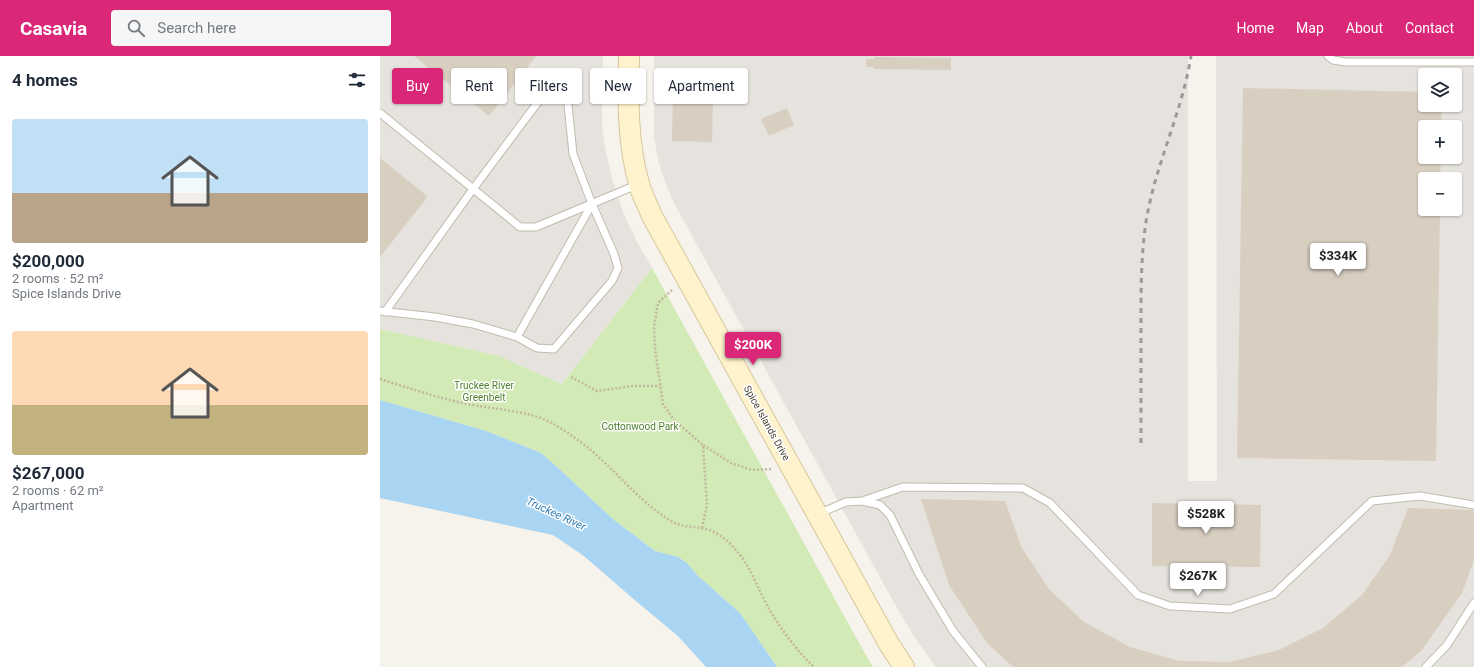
<!DOCTYPE html>
<html lang="en">
<head>
<meta charset="utf-8">
<style>
	:root { --surface:#fff; --page:#f6f6f7; --text:#1f2937; --muted:#747a83; --accent:#db2777 }
	body { margin:0; font-family:Roboto,sans-serif; background:var(--page); color:var(--text); height:100vh; display:flex; flex-direction:column; font-size:15px; white-space:nowrap }
	* { box-sizing:border-box; margin:0 }
	p { font-size:13px; color:var(--muted) }
	.icon { flex:none; width:22px; height:22px; fill:none; stroke:currentColor; stroke-width:2; stroke-linecap:round; stroke-linejoin:round }
	.map { position:relative; flex:1; overflow:hidden }
	.drawer { display:flex; flex-direction:column; background:var(--surface); width:380px }
	.drawer>* { flex:none }
	.hud { position:absolute; left:12px; top:12px; width:380px; height:36px; display:flex; gap:8px }
	.controls { position:absolute; left:1038px; top:12px; display:grid; gap:8px }
	.controls a { display:grid; place-items:center; width:44px; height:44px; border-radius:4px; background:var(--surface); box-shadow:0 1px 3px #0004; font-size:20px }
	.price { position:absolute; translate:-50% -34px; padding:0 9px; border-radius:4px; background:#fff; color:#222; font-size:13px; line-height:26px; filter:drop-shadow(0 1px 2px #0008) }
	.price::after { content:''; position:absolute; left:50%; top:24px; width:12px; height:9px; margin-left:-6px; background:inherit; clip-path:polygon(0 0,100% 0,50% 100%) }
	.price.active { background:var(--accent); color:#fff }
	ul { padding:0; list-style:none }
	li { display:grid; align-content:center; gap:8px; height:212px; padding:0 12px }
	li span { display:grid; place-items:center; height:124px; border-radius:4px; color:#555 }
	li>.icon { margin-inline-start:auto }
	span .icon { width:72px; height:72px; fill:#fffc; stroke-width:1 }
	li b { font-size:17px }
	h2 { display:flex; justify-content:space-between; align-items:center; height:48px; padding:0 12px; font-size:17px }
	.tag { padding:0 14px; border-radius:4px; background:var(--surface); box-shadow:0 1px 3px #0004; font-size:14px; line-height:36px }
	.tag.active { background:var(--accent); color:#fff }
	header { display:flex; align-items:center; gap:24px; box-sizing:border-box; height:56px; padding:0 20px; background:var(--accent); color:#fff }
	header strong { font-size:19px }
	nav { display:flex; gap:22px; margin-inline-start:auto; font-size:14px }
	.search { width:280px; height:36px; background:var(--page); display:flex; align-items:center; gap:10px; box-sizing:border-box; padding:0 14px; border-radius:4px; color:var(--muted); font-size:15px }
	main { display:flex; flex:1; min-height:0 }
	.map>svg:first-child { display:block }
</style>
</head>
<body>
<header>
<strong>Casavia</strong>
<div class="search"><svg class="icon" aria-label="search" viewBox="0 0 24 24"><circle cx="10" cy="10" r="6"/><path d="M15 15l6 6"/></svg>Search here</div>
<nav><a>Home</a><a>Map</a><a>About</a><a>Contact</a></nav>
</header>
<main>
<section class="drawer">
<h2>4 homes<svg class="icon" aria-label="filters" viewBox="0 0 24 24"><path d="M4 7h16M4 17h16"/><circle cx="9" cy="7" r="2"/><circle cx="15" cy="17" r="2"/></svg></h2>
<ul>
<li><span style="background:linear-gradient(#bfe0f5 60%,#b9a48a 0)"><svg class="icon" aria-label="home" viewBox="0 0 24 24"><path d="M3 11l9-7 9 7M6 9v11h12V9"/></svg></span><div><b>$200,000</b><p>2 rooms · 52 m²</p><p>Spice Islands Drive</p></div></li>
<li><span style="background:linear-gradient(#ffd9b3 60%,#c2b280 0)"><svg class="icon" aria-label="home" viewBox="0 0 24 24"><path d="M3 11l9-7 9 7M6 9v11h12V9"/></svg></span><div><b>$267,000</b><p>2 rooms · 62 m²</p><p>Apartment</p></div></li>
</ul>
</section>
<div class="map">
<svg width="1094" height="611" viewBox="0 0 1094 611">
	<rect width="100%" height="100%" fill="#f6f3ec"/>
	<path fill="#e6e2dd" fill-rule="evenodd" d="M0 0H223L222 69 225 92 232 122 243 156 257 186 272 212 182 328 119 300 0 273Z
		M274 0H808V425H837L836 0H1094V611H556L535 582 513 545 294 147 285 126 278 104 274 80ZM1045 19H1075V49H1045ZM1045 71H1075V101H1045ZM1045 123H1075V153H1045Z"/>
	<path fill="#d2eab5" d="M272 212 483 594 493 611H397L360 557 318 520 307 507 298 501 275 495 234 464 177 411 161 397 106 375 0 344V273L119 300 182 328Z"/>
	<path fill="#a9d4f2" d="M0 344 106 375 161 397 177 411 234 464 275 495 298 501 307 507 318 520 360 557 397 611H326L298 580 257 546 204 500 173 479 0 442Z"/>
	<path fill="#d8cfc1" d="M34 0H156L109 60Z
		M494 1 571 2V14L493 13V11H486V3H494Z
		M863 32 1045 36V49H1062L1061 71H1045V101H1061L1060 123H1045V153H1060L1056 405 857 402Z
		M293 35 333 36 332 86 292 85Z
		M407 52 414 69 389 80 381 63Z
		M0 102 47 140 46 143 0 201Z
		M541 443 625 445 642 492 669 533 704 566 750 591 799 605 849 606 899 594 943 572 982 539 1010 499 1028 452 1094 454V504L1082 537 1042 594 1022 611H633L607 587 569 529Z
		M772 447 881 449 880 511 772 510Z"/>
	<g fill="none" stroke-linecap="round" stroke-linejoin="round">
		<g stroke="#c2bbae" stroke-width="9">
			<path id="lane" d="M948 0 953 4 966 6H1094
				M0 57 140 171H156L259 128
				M0 255 55 261 93 268 137 281 157 292 174 293 232 225 238 212 234 198 212 148 193 98 187 39 179 31 170 30 93 133 5 256
				M137 281 212 148
				M482 445 523 431 643 432 670 447 758 539 790 550 850 553 894 538 992 445 1040 440 1094 449
				M438 458 466 446 482 445 500 449 510 459 539 518 573 575 602 611
				M1046 611 1067 589 1094 547"/>
		</g>
		<g stroke="#d6c79b" stroke-width="22">
			<path id="secondary" d="M249 0C248 44 247 88 260 131 263 141 268 150 272 160L509 588 524 611"/>
		</g>
		<path stroke="#c4b79f" stroke-width="2.5" stroke-dasharray="2 2" stroke-linecap="butt" d="M292 234 278 247 274 270 275 293 283 348 294 364 324 390
			M191 321 217 335 253 330H280
			M0 323C29 332 58 342 87 348 113 353 150 355 172 367 191 378 210 392 225 407 246 427 266 450 291 465 302 472 317 470 329 474 338 477 347 484 353 491 370 508 377 531 388 551 400 572 416 594 434 611
			M322 472 327 449 323 389 351 407 372 414 392 413"/>
		<use href="#lane" stroke="#fff" stroke-width="7"/>
		<use href="#secondary" stroke="#fff3cd" stroke-width="20"/>
		<path stroke="#9a9a9a" stroke-width="3" stroke-dasharray="5 5" stroke-linecap="butt" d="M761 387C761 346 761 306 761 266 761 232 761 199 766 166 775 109 802 57 811 0"/>
	</g>
	<g text-anchor="middle" dominant-baseline="central" stroke-width="3" stroke-linejoin="round" paint-order="stroke">
		<g font-size="10" fill="#4a7f2a" stroke="#fff">
			<text x="104" y="329">Truckee River<tspan x="104" dy="12">Greenbelt</tspan></text>
			<text x="260" y="370">Cottonwood Park</text>
		</g>
		<g font-size="10" fill="#4b4439" stroke="#fff">
			<text transform="translate(387 367) rotate(61)">Spice Islands Drive</text>
		</g>
		<g font-size="11" font-style="italic" fill="#2e7ab2" stroke="#fff">
			<text transform="translate(176 458) rotate(25)">Truckee River</text>
		</g>
	</g>
</svg>
<div class="controls">
<a><svg class="icon" aria-label="layers" viewBox="0 0 24 24"><path d="M12 4l9 5-9 5-9-5zM3 14l9 5 9-5"/></svg></a>
<a>+</a>
<a>−</a>
</div>
<b class="price" style="left:958px;top:221px">$334K</b>
<b class="price active" style="left:373px;top:310px">$200K</b>
<b class="price" style="left:826px;top:479px">$528K</b>
<b class="price" style="left:818px;top:541px">$267K</b>
<div class="hud">
<a class="tag active">Buy</a>
<a class="tag">Rent</a>
<a class="tag">Filters</a>
<a class="tag">New</a>
<a class="tag">Apartment</a>
</div>
</div>
</main>
</body>
</html>
